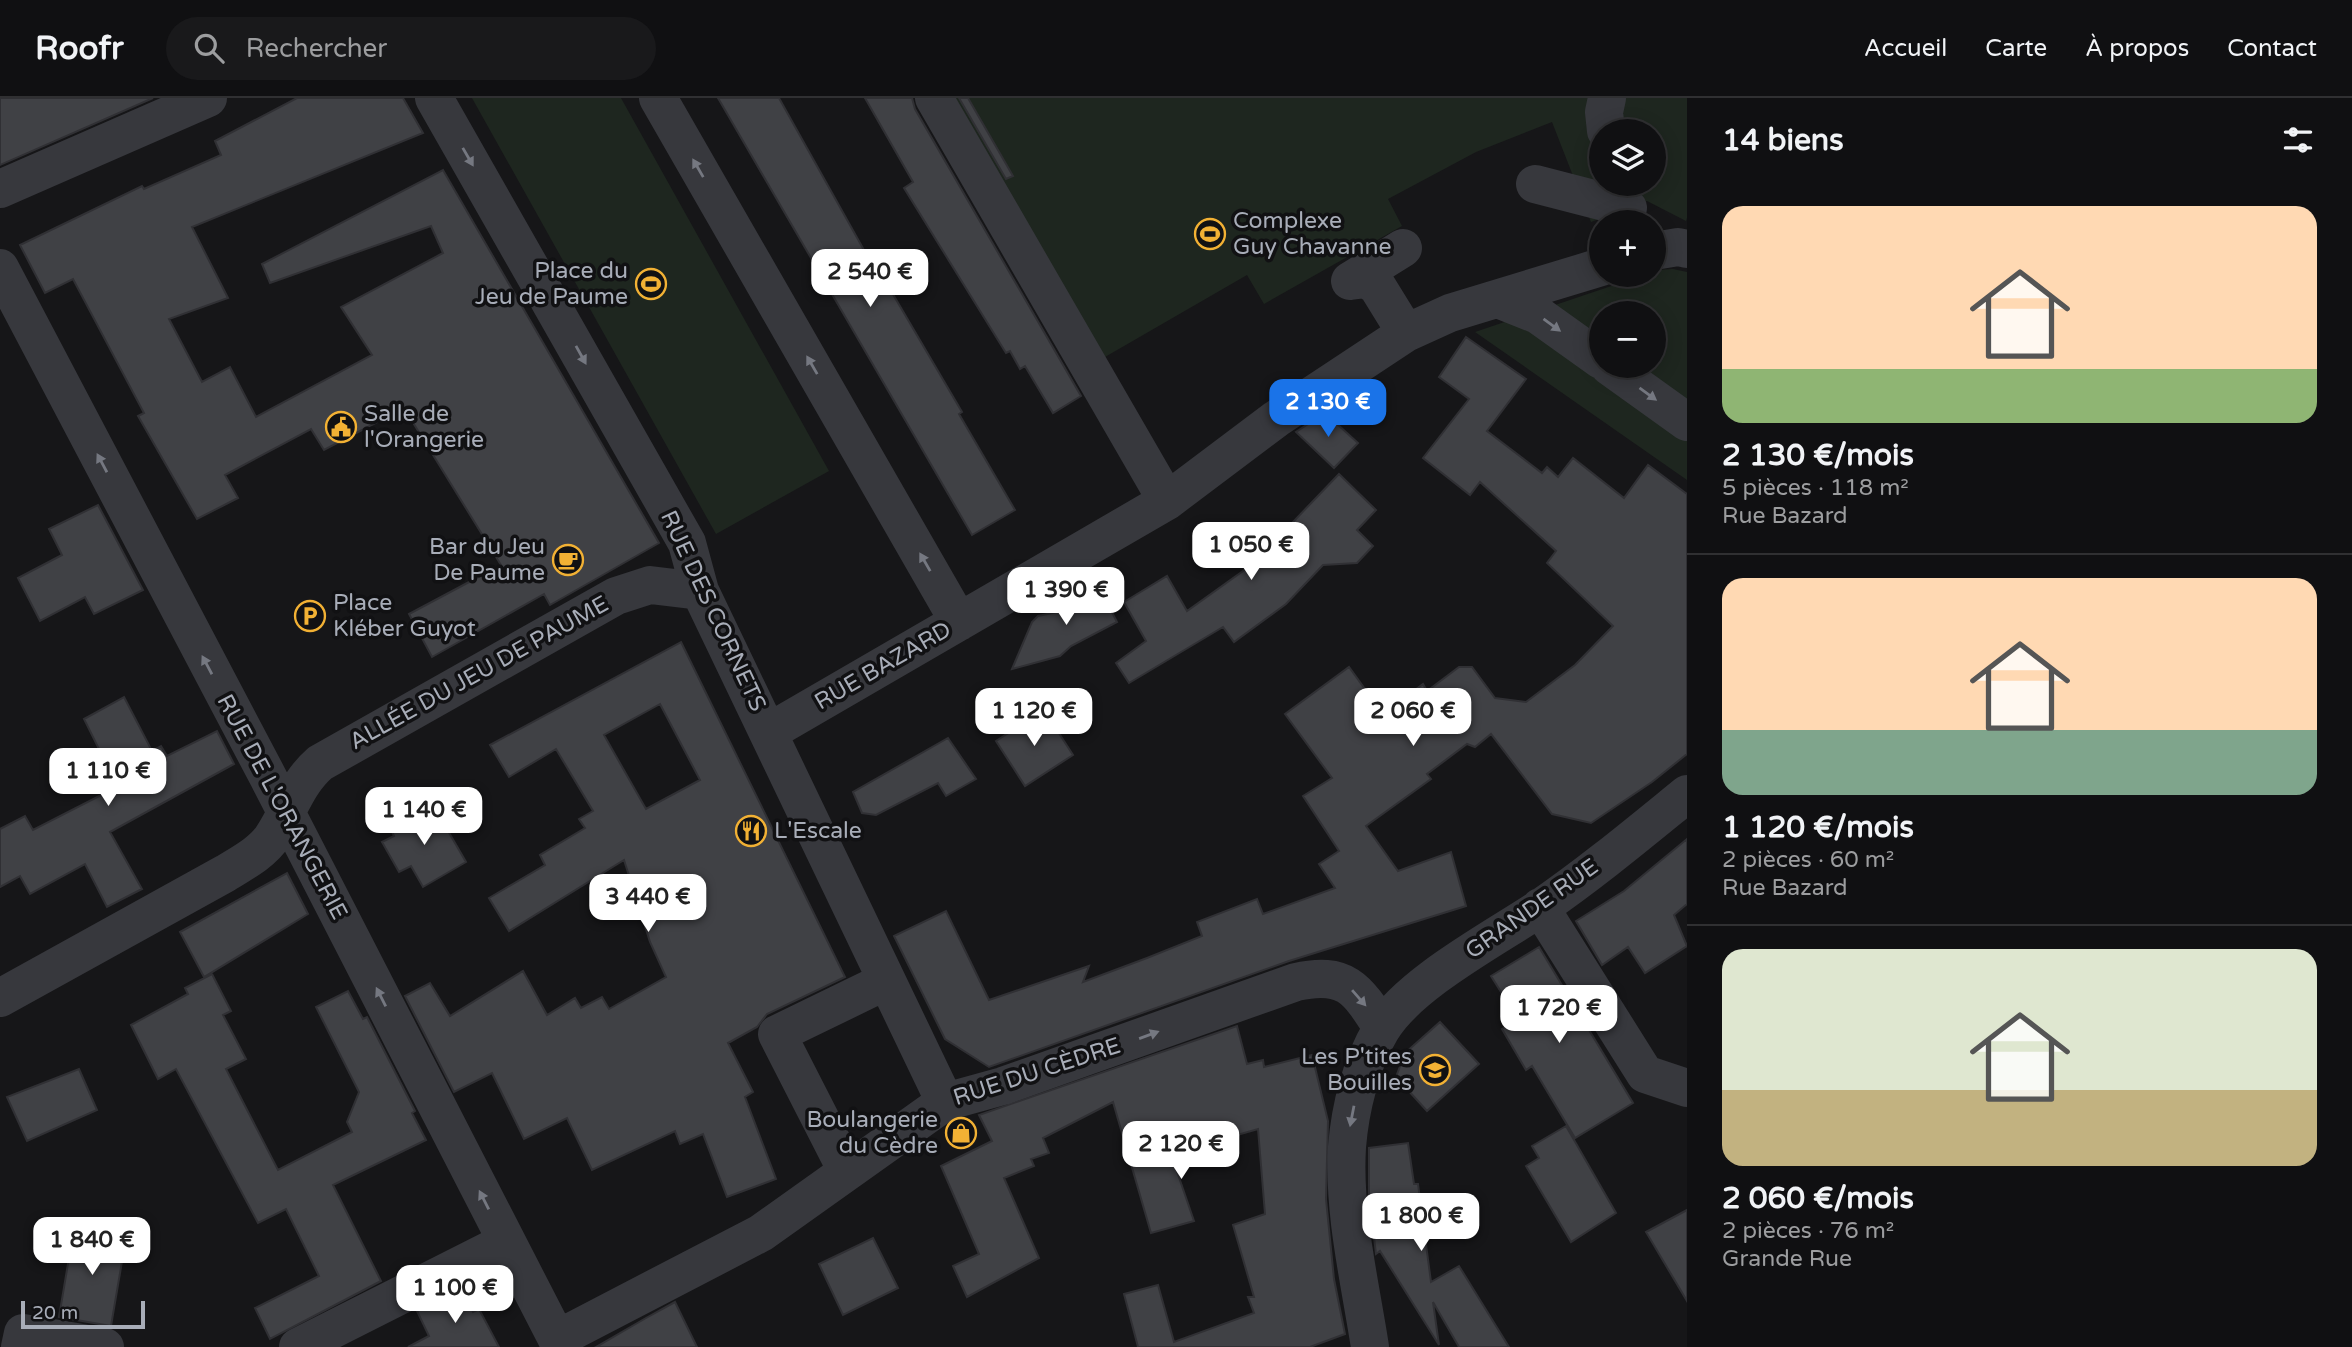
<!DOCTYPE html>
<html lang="fr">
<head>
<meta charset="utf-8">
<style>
	:root { --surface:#101012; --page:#19191b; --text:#f1f3f6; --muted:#9c9d9f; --line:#303032; --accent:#1a73e8 }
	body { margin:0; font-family:"Varela Round",sans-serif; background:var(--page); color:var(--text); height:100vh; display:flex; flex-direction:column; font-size:26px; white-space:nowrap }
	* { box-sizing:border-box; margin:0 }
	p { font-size:23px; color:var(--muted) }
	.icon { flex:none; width:38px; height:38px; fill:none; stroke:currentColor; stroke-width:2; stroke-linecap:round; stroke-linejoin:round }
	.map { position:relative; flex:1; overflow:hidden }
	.side { display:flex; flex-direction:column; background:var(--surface); width:665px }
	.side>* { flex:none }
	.buttons { position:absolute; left:1589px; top:21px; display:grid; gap:14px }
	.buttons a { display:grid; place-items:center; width:77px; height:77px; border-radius:50%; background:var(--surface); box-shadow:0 4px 18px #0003,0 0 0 2px var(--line); font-size:35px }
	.scale { position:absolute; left:21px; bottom:18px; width:124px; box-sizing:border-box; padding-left:7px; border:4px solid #a8adb8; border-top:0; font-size:19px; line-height:24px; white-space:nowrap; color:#a8adb8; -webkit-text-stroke:5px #111113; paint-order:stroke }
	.price { position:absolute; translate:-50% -60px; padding:0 16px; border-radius:14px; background:#fff; color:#222; font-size:23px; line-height:46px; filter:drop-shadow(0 2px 4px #0008) }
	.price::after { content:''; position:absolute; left:50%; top:42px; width:21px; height:16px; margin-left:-10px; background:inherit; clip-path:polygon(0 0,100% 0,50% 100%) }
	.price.on { background:var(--accent); color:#fff }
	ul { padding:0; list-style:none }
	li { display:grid; align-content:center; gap:14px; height:371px; padding:0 35px }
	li+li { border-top:2px solid var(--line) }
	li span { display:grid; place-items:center; height:217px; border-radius:21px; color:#555 }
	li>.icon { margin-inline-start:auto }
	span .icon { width:126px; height:126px; fill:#fffc; stroke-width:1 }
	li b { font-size:30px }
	h2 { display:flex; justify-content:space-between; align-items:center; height:84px; padding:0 35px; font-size:30px }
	header { display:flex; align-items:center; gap:42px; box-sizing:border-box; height:98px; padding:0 35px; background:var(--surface); border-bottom:2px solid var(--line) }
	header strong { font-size:33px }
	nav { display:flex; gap:38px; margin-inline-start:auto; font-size:24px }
	.search { width:490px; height:63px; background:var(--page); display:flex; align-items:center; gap:18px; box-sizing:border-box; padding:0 24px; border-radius:38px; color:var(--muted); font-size:26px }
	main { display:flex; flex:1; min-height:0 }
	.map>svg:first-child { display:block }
</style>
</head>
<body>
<header>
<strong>Roofr</strong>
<div class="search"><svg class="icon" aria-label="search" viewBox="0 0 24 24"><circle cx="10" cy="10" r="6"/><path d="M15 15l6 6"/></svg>Rechercher</div>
<nav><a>Accueil</a><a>Carte</a><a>À propos</a><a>Contact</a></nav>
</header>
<main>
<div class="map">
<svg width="1687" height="1249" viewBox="0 0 1687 1249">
	<rect width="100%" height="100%" fill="#161618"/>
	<path fill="#1e261f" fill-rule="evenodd" d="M472 0H621L829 373 716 436Z
		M952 0H1687V120L1686 123 1647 103 1591 124 1552 24 1476 54 1388 101 1402 128 1264 206 1247 177 1105 259ZM1601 33H1654V86H1601Z
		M1673 171 1687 174V382L1475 234 1644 177H1654L1658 172ZM1601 215H1654V268H1601Z"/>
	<path fill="#404145" stroke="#303034" stroke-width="2" fill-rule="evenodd" d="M0 0H153L0 67Z
		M297 0H403L423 35 192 129 228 200 169 221 202 284 230 269 256 319 372 257 341 209 443 155 431 128 270 185 262 166 443 72 659 445 550 507 544 496 432 559 409 516 501 467 404 310 324 352 311 331 225 377 238 400 197 421 138 318 144 315 73 181 45 195 20 147 142 88 144 91 221 57 215 43Z
		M718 0H779L874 170 877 169 962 314 959 316 1015 412 972 437Z
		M865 0H912L915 11 1081 298 1053 315 1025 268 1020 271 1010 253 1006 255 904 90 913 84Z
		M959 0H968L1013 78 1006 81Z
		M1466 239 1526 281 1487 333 1542 375 1547 369 1558 379 1573 360 1624 400 1648 367 1687 396V656L1652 684 1591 725 1552 716 1491 636 1475 649 1467 646 1427 676 1431 681 1366 728 1398 773 1451 754 1466 808 1289 863 989 969 945 941 894 838 946 813 989 902 1089 868 1083 884 1147 860 1202 838 1197 824 1257 801 1263 816 1335 790 1319 766 1339 753 1303 698 1332 680 1285 616 1349 569 1383 616 1423 586 1427 593 1459 569H1472L1495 600 1526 604 1575 567 1613 528 1547 465 1556 453 1480 384 1470 397 1423 360 1469 301 1439 279Z
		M1325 315 1358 345 1334 370 1296 334Z
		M1339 376 1376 412 1357 432 1373 448 1357 465 1323 467 1286 506 1234 544 1223 529 1129 585 1116 565 1146 543 1124 504 1167 478 1187 513 1299 433 1292 425Z
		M98 407 143 492 94 516 85 499 40 523 18 480 62 457 49 431Z
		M1096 483 1117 524 1071 548 1060 558 1012 571 1032 524 1038 518 1057 514Z
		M681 544 845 879 767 916 757 929 728 945 753 994 745 999 776 1081 727 1099 703 1036 680 1046 675 1033 592 1072 567 1020 524 1041 492 975 454 994 405 898 430 885 450 918 523 873 547 917 575 900 581 910 602 899 609 911 666 879 650 844 624 762 509 833 489 800 545 767 540 757 585 730 579 721 593 713 556 651 509 679 490 647ZM660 606 700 682 646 711 604 637Z
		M124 599 152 653 161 648 167 658 217 633 234 666 110 734 142 791 107 809 85 766 30 796 20 778 0 789V731L25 718 33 732 113 691 99 664 104 661 84 621Z
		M1044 612 1073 657 1025 688 996 643Z
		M948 640 976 681 946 698 938 685 876 717 862 715 853 694Z
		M433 707 466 764 423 789 411 768 399 774 382 744 394 738 391 731Z
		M1687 741V806L1674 817 1687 848 1645 875 1628 849 1602 867 1576 823 1624 793Z
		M287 775 308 816 204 879 180 834Z
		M1539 849 1633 1005 1575 1040 1532 968 1526 972 1502 931 1518 921 1491 878Z
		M212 876 231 913 223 917 246 961 226 971 278 1072 352 1034 347 1024 359 994 316 909 348 893 363 921 367 919 415 1013 412 1015 426 1042 333 1087 381 1183 270 1241 255 1210 319 1178 286 1111 258 1125 176 971 158 981 131 927 188 896 185 890Z
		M1440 924 1479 966 1427 1013 1396 979 1405 955Z
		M1237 928 1247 966 1263 962 1264 969 1312 957 1328 1023 1326 1101 1334 1181 1345 1236 1310 1249H1138L1124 1196 1158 1187 1174 1244 1254 1215 1248 1199H1254L1233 1127 1265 1116 1258 1031 1171 1056 1194 1123 1151 1135 1113 1004 1043 1040 1049 1055 1031 1061 1034 1068 1004 1080 1039 1160 967 1199 953 1168 979 1156 941 1068 992 1043 979 1017Z
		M79 971 97 1012 27 1043 7 999Z
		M1566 1028 1616 1115 1571 1144 1526 1068 1539 1060 1532 1048Z
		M1408 1045 1414 1086H1418L1431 1184 1459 1168 1509 1249H1459L1433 1204 1439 1247 1380 1153 1376 1156 1369 1097V1050Z
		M1687 1112V1203L1646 1134Z
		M74 1130 126 1140 111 1228 59 1219Z
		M873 1140 898 1190 843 1217 819 1166Z
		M461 1191 473 1214 479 1211 499 1249H408L429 1238 417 1213Z
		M675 1204 697 1249H596L646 1220Z"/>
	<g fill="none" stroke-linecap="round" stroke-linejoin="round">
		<path stroke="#37383d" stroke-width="38" d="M434 0 687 445 700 493 945 1004
			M658 0 959 524
			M934 0 1167 403
			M1606 33 1604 14 1607 0
			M1535 86 1628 110
			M0 91 208 0
			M1654 153 1678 149 1687 151
			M0 170 268 679 561 1249
			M1350 183 1366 181 1377 188 1406 235
			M1350 183 1403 150
			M1498 201 1538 217 1601 262
			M1609 268 1687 324
			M769 634 1167 403 1276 321 1406 235 1450 215 1601 169
			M1540 809 1645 976 1687 990
			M0 900 226 775C242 765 263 754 273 738 290 712 296 686 320 665L616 498 650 487 700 493
			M847 1073 777 936 886 883
			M557 1241 761 1135 945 1004 1003 988 1296 884C1345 873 1357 890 1382 930
			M20 1249 23 1235 105 1249
			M298 1249 506 1144
			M1370 1249C1360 1184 1343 1115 1347 1049 1350 1011 1361 965 1381 932 1408 886 1495 840 1540 810 1591 775 1639 735 1687 696"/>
	</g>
	<defs><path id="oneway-solid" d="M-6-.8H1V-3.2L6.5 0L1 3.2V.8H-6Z" transform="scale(1.75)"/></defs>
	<g fill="#757881">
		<use href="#oneway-solid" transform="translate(468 59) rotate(60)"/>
		<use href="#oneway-solid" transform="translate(698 70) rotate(-120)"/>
		<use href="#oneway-solid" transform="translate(1552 227) rotate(36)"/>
		<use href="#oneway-solid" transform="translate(581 257) rotate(61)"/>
		<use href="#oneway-solid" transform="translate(812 267) rotate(-120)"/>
		<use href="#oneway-solid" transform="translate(1648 296) rotate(36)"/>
		<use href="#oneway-solid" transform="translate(102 365) rotate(-118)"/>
		<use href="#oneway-solid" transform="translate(925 464) rotate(-120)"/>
		<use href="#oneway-solid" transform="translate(207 567) rotate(-118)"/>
		<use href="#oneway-solid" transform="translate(381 899) rotate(-117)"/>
		<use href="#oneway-solid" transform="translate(1359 900) rotate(49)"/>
		<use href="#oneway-solid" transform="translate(1149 937) rotate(-20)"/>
		<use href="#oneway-solid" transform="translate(1352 1018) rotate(101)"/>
		<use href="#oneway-solid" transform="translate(484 1102) rotate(-117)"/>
	</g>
	<defs>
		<g id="stadium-ring" transform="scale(1.575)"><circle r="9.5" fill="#111113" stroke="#f2b134" stroke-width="1.5"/><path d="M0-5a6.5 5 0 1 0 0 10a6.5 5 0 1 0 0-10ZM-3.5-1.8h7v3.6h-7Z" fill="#f2b134"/></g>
		<g id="civic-ring" transform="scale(1.575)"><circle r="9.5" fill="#111113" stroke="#f2b134" stroke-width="1.5"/><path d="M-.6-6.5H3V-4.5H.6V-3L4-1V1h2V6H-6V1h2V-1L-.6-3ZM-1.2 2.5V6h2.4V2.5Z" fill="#f2b134"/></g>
		<g id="cafe-ring" transform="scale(1.575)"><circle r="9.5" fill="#111113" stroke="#f2b134" stroke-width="1.5"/><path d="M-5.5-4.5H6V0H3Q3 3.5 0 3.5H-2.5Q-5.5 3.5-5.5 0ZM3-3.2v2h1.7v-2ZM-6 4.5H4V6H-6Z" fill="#f2b134"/></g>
		<g id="parking-ring" transform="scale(1.575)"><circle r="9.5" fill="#111113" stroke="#f2b134" stroke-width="1.5"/><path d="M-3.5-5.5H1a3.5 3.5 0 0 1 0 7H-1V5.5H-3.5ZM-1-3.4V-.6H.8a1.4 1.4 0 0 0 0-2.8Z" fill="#f2b134"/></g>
		<g id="restaurant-ring" transform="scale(1.575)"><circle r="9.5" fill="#111113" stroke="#f2b134" stroke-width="1.5"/><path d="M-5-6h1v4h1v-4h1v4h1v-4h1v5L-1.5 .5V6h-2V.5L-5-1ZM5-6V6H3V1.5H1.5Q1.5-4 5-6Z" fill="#f2b134"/></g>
		<g id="school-ring" transform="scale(1.575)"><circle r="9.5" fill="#111113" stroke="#f2b134" stroke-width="1.5"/><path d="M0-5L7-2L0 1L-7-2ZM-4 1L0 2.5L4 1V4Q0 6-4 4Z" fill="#f2b134"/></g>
		<g id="shop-ring" transform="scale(1.575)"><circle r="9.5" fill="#111113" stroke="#f2b134" stroke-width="1.5"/><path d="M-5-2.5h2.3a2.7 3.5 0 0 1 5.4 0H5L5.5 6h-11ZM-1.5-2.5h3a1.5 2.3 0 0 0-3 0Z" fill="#f2b134"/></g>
	</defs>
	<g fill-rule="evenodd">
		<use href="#stadium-ring" x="1210" y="136"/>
		<use href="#stadium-ring" x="651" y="186"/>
		<use href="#civic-ring" x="341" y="329"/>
		<use href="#cafe-ring" x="568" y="462"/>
		<use href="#parking-ring" x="310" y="518"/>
		<use href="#restaurant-ring" x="751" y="733"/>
		<use href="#school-ring" x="1435" y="972"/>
		<use href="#shop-ring" x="961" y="1035"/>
	</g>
	<g text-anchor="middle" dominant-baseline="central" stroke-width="7" stroke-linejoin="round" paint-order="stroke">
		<g font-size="23" fill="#a8adb8" stroke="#111113" text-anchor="start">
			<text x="1233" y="123">Complexe<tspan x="1233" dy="26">Guy Chavanne</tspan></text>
			<text x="628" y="173" text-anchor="end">Place du<tspan x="628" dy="26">Jeu de Paume</tspan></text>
			<text x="364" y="316">Salle de<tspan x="364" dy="26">l'Orangerie</tspan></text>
			<text x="545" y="449" text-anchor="end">Bar du Jeu<tspan x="545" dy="26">De Paume</tspan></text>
			<text x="333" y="505">Place<tspan x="333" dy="26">Kléber Guyot</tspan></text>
			<text x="774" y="733">L'Escale</text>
			<text x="1412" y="959" text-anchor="end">Les P'tites<tspan x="1412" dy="26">Bouilles</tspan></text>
			<text x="938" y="1022" text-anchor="end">Boulangerie<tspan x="938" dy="26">du Cèdre</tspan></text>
		</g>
		<g font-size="23" fill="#a8adb8" stroke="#111113">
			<text transform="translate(713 513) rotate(65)">RUE DES CORNETS</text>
			<text transform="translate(883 568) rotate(-30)">RUE BAZARD</text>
			<text transform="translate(479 575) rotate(-29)">ALLÉE DU JEU DE PAUME</text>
			<text transform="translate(282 709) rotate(62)">RUE DE L'ORANGERIE</text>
			<text transform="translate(1532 811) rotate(-35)">GRANDE RUE</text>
			<text transform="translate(1037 974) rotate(-18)">RUE DU CÈDRE</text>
		</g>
	</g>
</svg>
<div class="buttons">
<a><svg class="icon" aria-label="layers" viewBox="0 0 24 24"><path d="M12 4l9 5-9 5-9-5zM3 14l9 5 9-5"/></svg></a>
<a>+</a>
<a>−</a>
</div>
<div class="scale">20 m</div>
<b class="price" style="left:870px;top:211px">2 540 €</b>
<b class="price on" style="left:1328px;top:341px">2 130 €</b>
<b class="price" style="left:1251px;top:484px">1 050 €</b>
<b class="price" style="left:1066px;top:529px">1 390 €</b>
<b class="price" style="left:1034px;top:650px">1 120 €</b>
<b class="price" style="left:1413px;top:650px">2 060 €</b>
<b class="price" style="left:108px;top:710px">1 110 €</b>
<b class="price" style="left:424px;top:749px">1 140 €</b>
<b class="price" style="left:648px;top:836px">3 440 €</b>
<b class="price" style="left:1559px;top:947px">1 720 €</b>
<b class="price" style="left:1181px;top:1083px">2 120 €</b>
<b class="price" style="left:1421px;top:1155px">1 800 €</b>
<b class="price" style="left:92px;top:1179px">1 840 €</b>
<b class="price" style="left:455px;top:1227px">1 100 €</b>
</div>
<section class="side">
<h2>14 biens<svg class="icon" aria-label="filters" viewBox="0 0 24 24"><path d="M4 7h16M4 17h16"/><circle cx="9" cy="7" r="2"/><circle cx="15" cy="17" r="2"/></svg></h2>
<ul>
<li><span style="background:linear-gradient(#ffd9b3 75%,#8fb573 0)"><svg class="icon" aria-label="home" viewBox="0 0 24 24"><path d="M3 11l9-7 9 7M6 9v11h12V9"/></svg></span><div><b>2 130 €/mois</b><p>5 pièces · 118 m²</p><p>Rue Bazard</p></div></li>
<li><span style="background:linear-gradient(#ffd9b3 70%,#7fa58c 0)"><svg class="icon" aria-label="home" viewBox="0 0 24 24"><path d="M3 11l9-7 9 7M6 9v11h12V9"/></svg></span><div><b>1 120 €/mois</b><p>2 pièces · 60 m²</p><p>Rue Bazard</p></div></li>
<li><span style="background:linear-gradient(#dfe7d0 65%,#c2b280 0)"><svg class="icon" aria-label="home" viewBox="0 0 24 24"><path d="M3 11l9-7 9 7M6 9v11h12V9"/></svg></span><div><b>2 060 €/mois</b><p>2 pièces · 76 m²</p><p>Grande Rue</p></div></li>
</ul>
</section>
</main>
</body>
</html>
